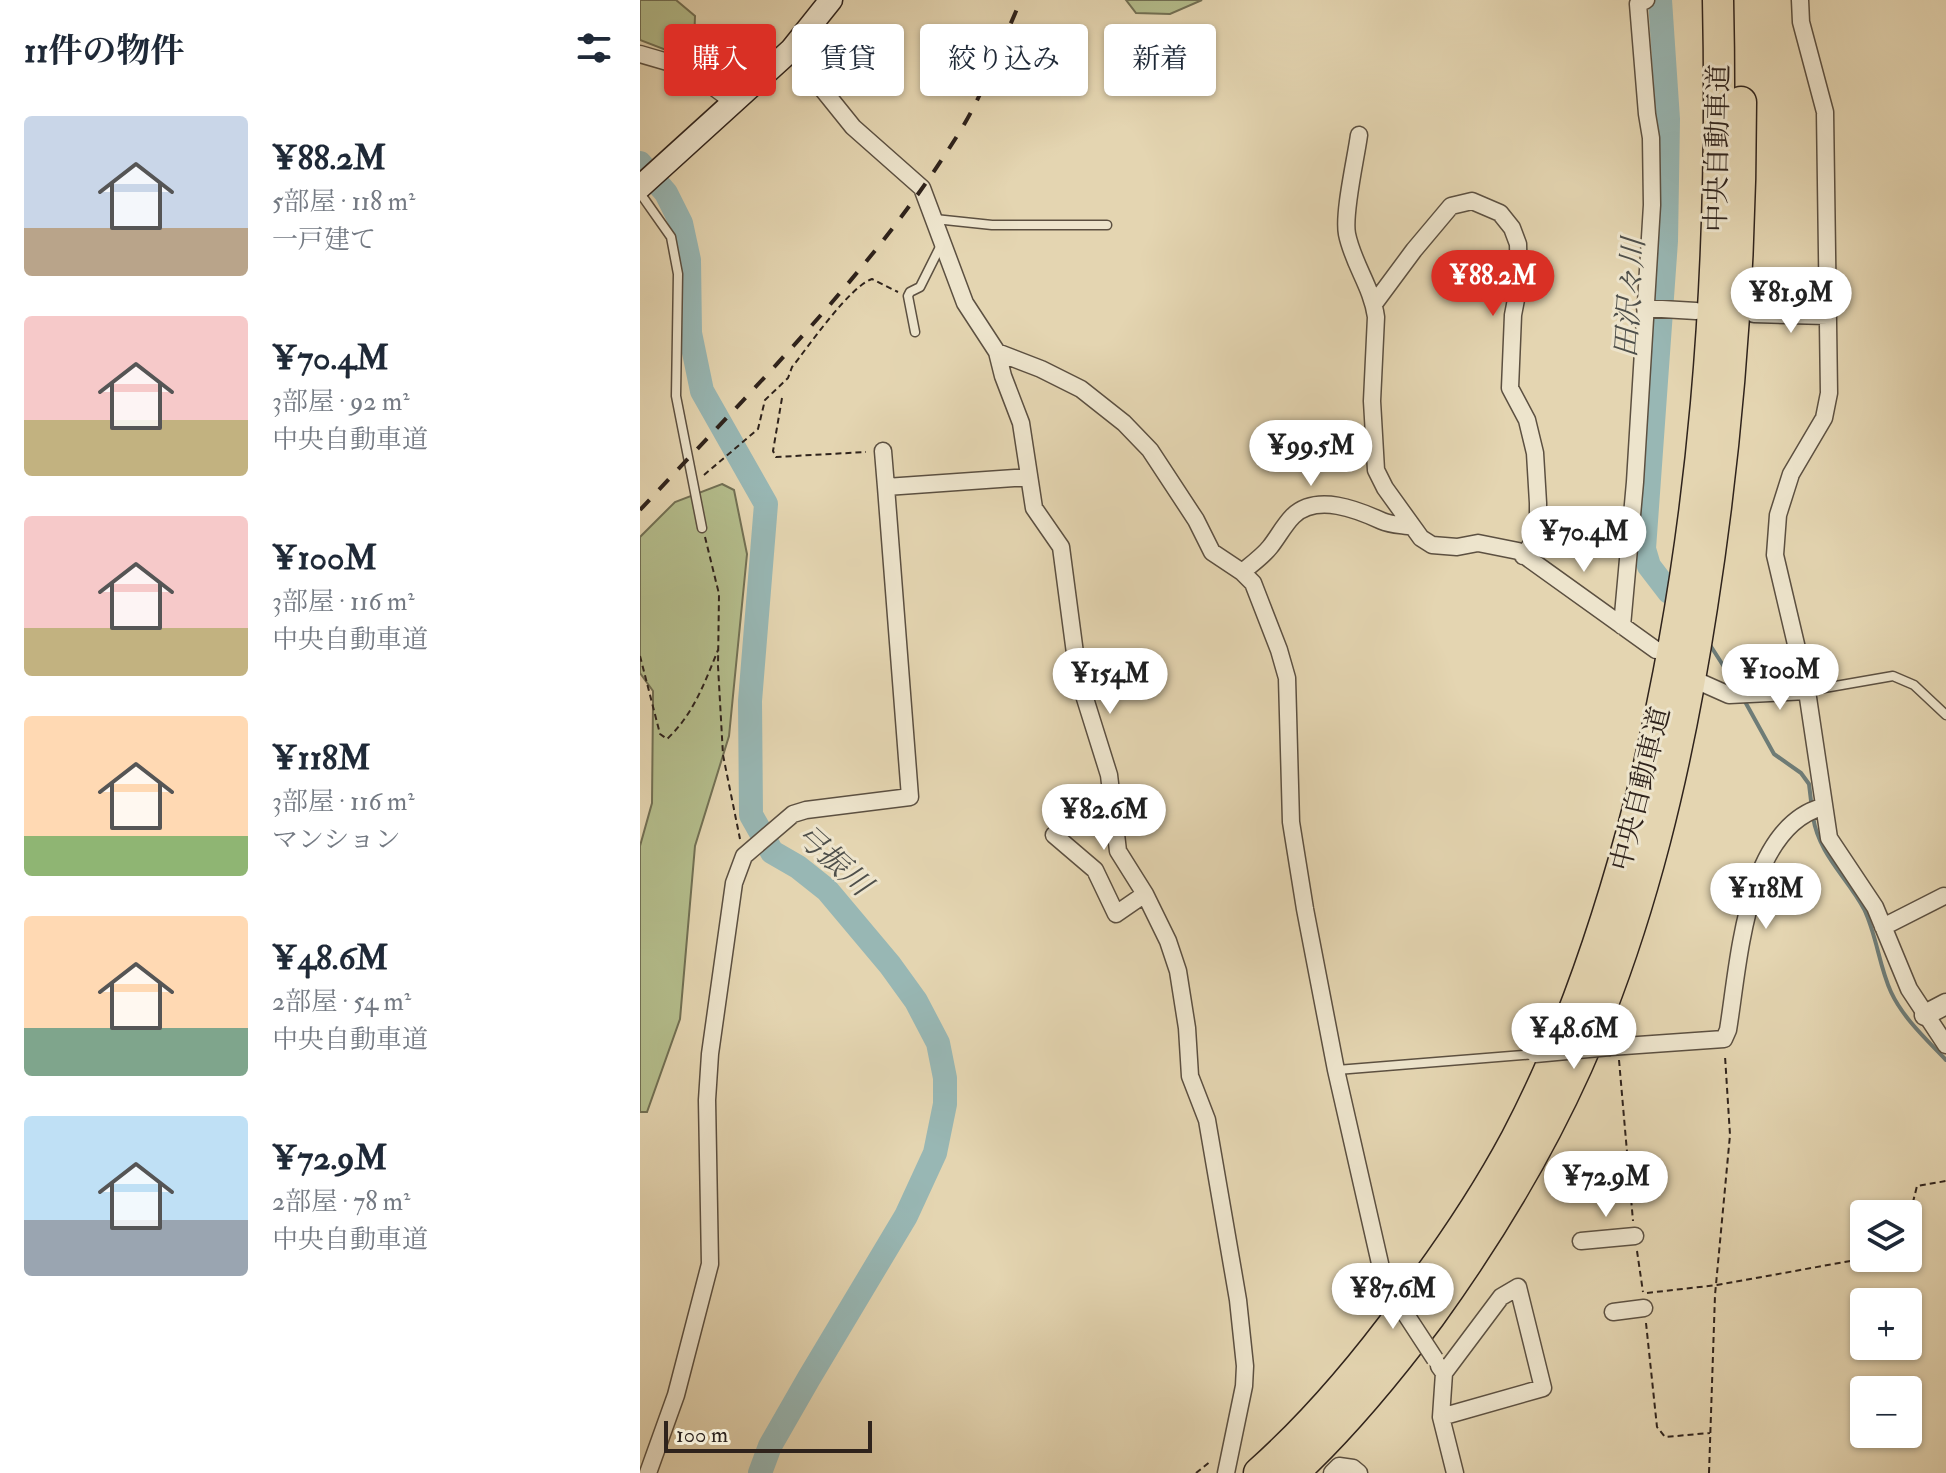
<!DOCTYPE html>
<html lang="ja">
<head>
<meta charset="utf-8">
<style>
	:root { --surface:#fff; --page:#f2f2f3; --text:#1f2937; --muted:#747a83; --accent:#d93025 }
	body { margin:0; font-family:"IM FELL Double Pica","Noto Serif JP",serif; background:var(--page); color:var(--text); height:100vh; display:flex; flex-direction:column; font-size:30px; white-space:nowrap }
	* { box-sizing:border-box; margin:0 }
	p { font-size:26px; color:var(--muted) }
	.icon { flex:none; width:44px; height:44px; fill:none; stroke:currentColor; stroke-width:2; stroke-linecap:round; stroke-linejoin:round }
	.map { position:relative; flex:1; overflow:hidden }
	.side { display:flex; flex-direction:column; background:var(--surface); width:640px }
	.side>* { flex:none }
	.hud { position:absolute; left:24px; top:24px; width:760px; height:72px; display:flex; gap:16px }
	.controls { position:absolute; left:1210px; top:1200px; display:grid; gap:16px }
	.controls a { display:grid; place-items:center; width:72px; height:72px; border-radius:8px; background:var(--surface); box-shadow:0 2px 6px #0004; font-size:40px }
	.scale { position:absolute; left:24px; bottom:20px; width:208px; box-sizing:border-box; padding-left:8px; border:4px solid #2f231c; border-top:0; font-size:22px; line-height:28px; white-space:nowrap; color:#2f231c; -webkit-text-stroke:6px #ede4cc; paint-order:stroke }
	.price { position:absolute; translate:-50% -68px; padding:0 18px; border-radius:28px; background:#fff; color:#222; font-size:26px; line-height:52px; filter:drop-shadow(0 2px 4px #0008) }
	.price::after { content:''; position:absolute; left:50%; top:48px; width:24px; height:18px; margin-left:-12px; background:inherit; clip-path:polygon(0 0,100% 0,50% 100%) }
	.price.active { background:var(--accent); color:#fff }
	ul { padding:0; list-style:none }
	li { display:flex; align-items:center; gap:24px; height:200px; padding:0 24px }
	li span { display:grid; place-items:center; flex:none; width:224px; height:160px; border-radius:8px; color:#555 }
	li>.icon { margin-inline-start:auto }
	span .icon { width:96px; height:96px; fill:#fffc; stroke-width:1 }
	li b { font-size:34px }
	h2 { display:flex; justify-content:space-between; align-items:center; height:96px; padding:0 24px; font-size:34px }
	.chip { padding:0 28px; border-radius:8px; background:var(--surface); box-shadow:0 2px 6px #0004; font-size:28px; line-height:72px }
	.chip.active { background:var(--accent); color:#fff }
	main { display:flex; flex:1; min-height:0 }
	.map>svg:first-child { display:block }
</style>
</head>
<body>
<main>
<section class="side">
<h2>11件の物件<svg class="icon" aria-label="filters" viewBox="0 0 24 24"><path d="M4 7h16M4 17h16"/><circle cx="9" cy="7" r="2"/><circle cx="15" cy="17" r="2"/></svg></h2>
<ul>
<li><span style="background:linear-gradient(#c9d6e8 70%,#b9a48a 0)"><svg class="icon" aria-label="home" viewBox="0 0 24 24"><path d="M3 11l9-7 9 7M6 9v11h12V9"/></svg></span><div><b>¥88.2M</b><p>5部屋 · 118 m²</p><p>一戸建て</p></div></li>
<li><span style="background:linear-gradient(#f6c9c9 65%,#c2b280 0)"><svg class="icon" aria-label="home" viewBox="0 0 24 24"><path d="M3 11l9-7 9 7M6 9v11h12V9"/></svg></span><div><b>¥70.4M</b><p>3部屋 · 92 m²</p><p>中央自動車道</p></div></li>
<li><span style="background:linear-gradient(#f6c9c9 70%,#c2b280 0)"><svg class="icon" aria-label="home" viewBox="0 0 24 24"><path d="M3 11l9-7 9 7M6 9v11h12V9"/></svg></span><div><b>¥100M</b><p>3部屋 · 116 m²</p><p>中央自動車道</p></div></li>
<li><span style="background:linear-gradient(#ffd9b3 75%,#8fb573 0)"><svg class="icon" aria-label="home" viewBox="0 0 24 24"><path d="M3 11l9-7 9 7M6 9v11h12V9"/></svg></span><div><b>¥118M</b><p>3部屋 · 116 m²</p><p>マンション</p></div></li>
<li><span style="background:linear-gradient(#ffd9b3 70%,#7fa58c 0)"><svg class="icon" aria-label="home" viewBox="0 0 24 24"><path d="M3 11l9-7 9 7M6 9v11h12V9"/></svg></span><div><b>¥48.6M</b><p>2部屋 · 54 m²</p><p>中央自動車道</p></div></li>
<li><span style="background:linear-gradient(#bfe0f5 65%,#9aa5b1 0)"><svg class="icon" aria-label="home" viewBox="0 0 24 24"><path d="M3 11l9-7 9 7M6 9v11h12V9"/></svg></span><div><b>¥72.9M</b><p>2部屋 · 78 m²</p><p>中央自動車道</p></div></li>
</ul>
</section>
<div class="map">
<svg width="1306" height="1473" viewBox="0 0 1306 1473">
	<rect width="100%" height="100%" fill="#e4d5b1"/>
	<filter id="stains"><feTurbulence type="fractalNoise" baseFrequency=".0025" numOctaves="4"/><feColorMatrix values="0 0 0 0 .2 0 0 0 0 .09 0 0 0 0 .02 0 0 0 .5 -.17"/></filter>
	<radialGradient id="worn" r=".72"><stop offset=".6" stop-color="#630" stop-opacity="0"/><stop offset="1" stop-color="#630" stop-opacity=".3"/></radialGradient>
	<path fill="#b4bd8c" stroke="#727054" stroke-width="2" d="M0 0H36L55 16 54 45 26 50 0 40Z
		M486 0H562L530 14 496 13Z
		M82 484 94 490 107 554 89 736 55 846 40 1019 7 1112H0V846L12 803 13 703V691L0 673V537L35 502Z"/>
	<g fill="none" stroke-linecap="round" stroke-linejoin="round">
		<path stroke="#6e7c77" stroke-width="4" d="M1070 645 1099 690
			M1103 698 1134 754 1161 773 1169 784 1172 809
			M1173 817C1179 855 1207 877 1224 909 1237 936 1239 966 1251 992 1263 1018 1287 1040 1306 1060"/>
		<path stroke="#98b7b4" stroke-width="24" d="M1020 0 1028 119 1026 241 1004 549 1009 566 1029 592
			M0 163 26 193 41 223 49 260 50 333 62 391 126 504 110 701 111 815 132 852 158 867 187 890 250 965 276 1001 298 1043 305 1078V1104L295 1153 266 1216 169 1378 130 1446 120 1473"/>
		<g stroke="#5c5041" stroke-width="11">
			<path id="service" d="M0 193 31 237 38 274 36 396 62 528
				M295 219 352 225H467
				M275 332 268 296 270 292 280 287 301 245
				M1167 691 1253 676 1274 685 1306 715
				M697 1070 895 1054"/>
		</g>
		<g stroke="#5c5041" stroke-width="19">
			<path id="minor" d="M1160 0 1161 22 1185 112 1189 393 1184 418 1151 474 1138 515 1135 555 1167 691 1189 838 1235 907 1269 989 1306 1045
				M151 50 213 127 282 188 325 303 357 352 363 376 381 423 394 508 421 547 438 676 469 775 478 851 505 894 528 941 538 971 547 1028 550 1076 567 1120 598 1300 605 1366 604 1386 586 1473
				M0 54 48 68 95 103
				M719 135C716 158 703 213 707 234 713 264 732 287 736 317L732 401 736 470 745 488 781 538 792 545 817 547 838 543 878 551 1016 650
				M734 304 774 250 811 206 832 201 860 213 872 228 878 244 879 284 873 315 870 388 887 420 895 453 898 503V535L883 556
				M1005 308 1056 311
				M1114 314 1188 316
				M357 352 401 369 441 389 484 423 510 450 556 520 572 552 602 572 613 583 639 650 647 678 651 822 665 909 696 1070 744 1281
				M243 451 246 487
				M602 572C612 564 623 556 630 547 638 537 644 525 653 516 677 493 718 510 742 521 751 525 763 525 773 527
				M982 626 995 482 1012 205 1011 138 1007 114 998 4 1006 0
				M1062 683 1089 695 1167 691
				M414 835 455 870 476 914 505 894
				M1243 927 1304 896
				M970 1047 1084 1039 1088 1030C1099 964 1105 829 1182 807
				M941 1241 995 1236
				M973 1312 1004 1308
				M799 1366 804 1373 801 1417 815 1473
				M801 1417 903 1388 878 1287 861 1297 804 1373
				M8 1473 36 1395 70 1264 67 1100 70 1054 94 883 104 856 153 814 166 810 270 797 246 487 389 477
				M692 1473 699 1466 713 1468 719 1473"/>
		</g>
		<g stroke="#5c5041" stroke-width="23">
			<path id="tertiary" d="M1285 1015 1306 1004"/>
		</g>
		<g stroke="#2f231c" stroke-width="25">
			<path id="secondary" d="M0 187 151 50 191 0"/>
		</g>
		<g stroke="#2f231c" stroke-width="33">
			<path id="motorway" d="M619 1473C675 1423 723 1366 767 1306 807 1253 845 1197 876 1139 932 1033 970 917 1000 801 1066 540 1084 269 1078 0
				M653 1473C704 1426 748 1372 790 1316 847 1237 897 1155 937 1066 1002 921 1038 763 1062 607 1088 440 1101 271 1101 102"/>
		</g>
		<path stroke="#2f231c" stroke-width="2" stroke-dasharray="6 4" stroke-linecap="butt" d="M142 398 133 451 136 457 226 452
			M64 475 118 429 125 400 148 378 152 367C169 346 209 287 232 279L258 292
			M65 537 79 594 78 666 83 755 100 839
			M0 656 20 734 27 739C53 715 65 682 78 650
			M979 1060 993 1221
			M1268 1222 1277 1186 1306 1181
			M997 1251 1003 1292
			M1007 1293 1077 1285 1227 1258
			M1006 1323 1017 1427 1025 1437 1070 1433
			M556 1473 571 1461
			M1069 1473 1075 1295 1090 1135 1085 1056"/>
		<use href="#service" stroke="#ede4cc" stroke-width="8"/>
		<use href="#minor" stroke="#ede4cc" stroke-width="16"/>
		<use href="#tertiary" stroke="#ede4cc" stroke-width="20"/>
		<use href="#secondary" stroke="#ede4cc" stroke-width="22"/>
		<use href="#motorway" stroke="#e4d5b1" stroke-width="30"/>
		<path stroke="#2f231c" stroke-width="4" stroke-dasharray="14 14" stroke-linecap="butt" d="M0 510C113 388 235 270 322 128 346 88 362 42 381 0"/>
		<g stroke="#5c5041" stroke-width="19" stroke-linecap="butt">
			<path id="minor-bridge" d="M895 1054 970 1047
				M744 1281 795 1359"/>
		</g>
		<use href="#minor-bridge" stroke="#ede4cc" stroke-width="16"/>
	</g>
	<g text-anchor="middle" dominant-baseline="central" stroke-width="6" stroke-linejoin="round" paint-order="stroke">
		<g font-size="28" fill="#2f231c" stroke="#ede4cc">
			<text transform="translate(1078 148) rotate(-89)">中央自動車道</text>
			<text transform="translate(1001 789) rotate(-76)">中央自動車道</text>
		</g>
		<g font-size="30" font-style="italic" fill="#4e4f4a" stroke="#ede4cc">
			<text transform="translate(990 298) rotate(-86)">田沢々川</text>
			<text transform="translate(193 860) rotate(42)">弓振川</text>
		</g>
	</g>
	<rect width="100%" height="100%" filter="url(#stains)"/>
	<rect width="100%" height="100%" fill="url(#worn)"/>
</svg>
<div class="controls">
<a><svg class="icon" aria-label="layers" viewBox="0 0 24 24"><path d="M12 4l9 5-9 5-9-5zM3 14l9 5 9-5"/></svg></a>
<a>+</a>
<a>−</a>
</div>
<div class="scale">100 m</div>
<b class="price active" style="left:853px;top:318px">¥88.2M</b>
<b class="price" style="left:1151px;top:335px">¥81.9M</b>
<b class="price" style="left:671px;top:488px">¥99.5M</b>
<b class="price" style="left:944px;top:574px">¥70.4M</b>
<b class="price" style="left:1140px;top:712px">¥100M</b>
<b class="price" style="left:470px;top:716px">¥154M</b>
<b class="price" style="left:464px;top:852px">¥82.6M</b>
<b class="price" style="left:1126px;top:931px">¥118M</b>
<b class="price" style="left:934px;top:1071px">¥48.6M</b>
<b class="price" style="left:966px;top:1219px">¥72.9M</b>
<b class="price" style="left:753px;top:1331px">¥87.6M</b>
<div class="hud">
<a class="chip active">購入</a>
<a class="chip">賃貸</a>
<a class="chip">絞り込み</a>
<a class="chip">新着</a>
</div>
</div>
</main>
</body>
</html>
